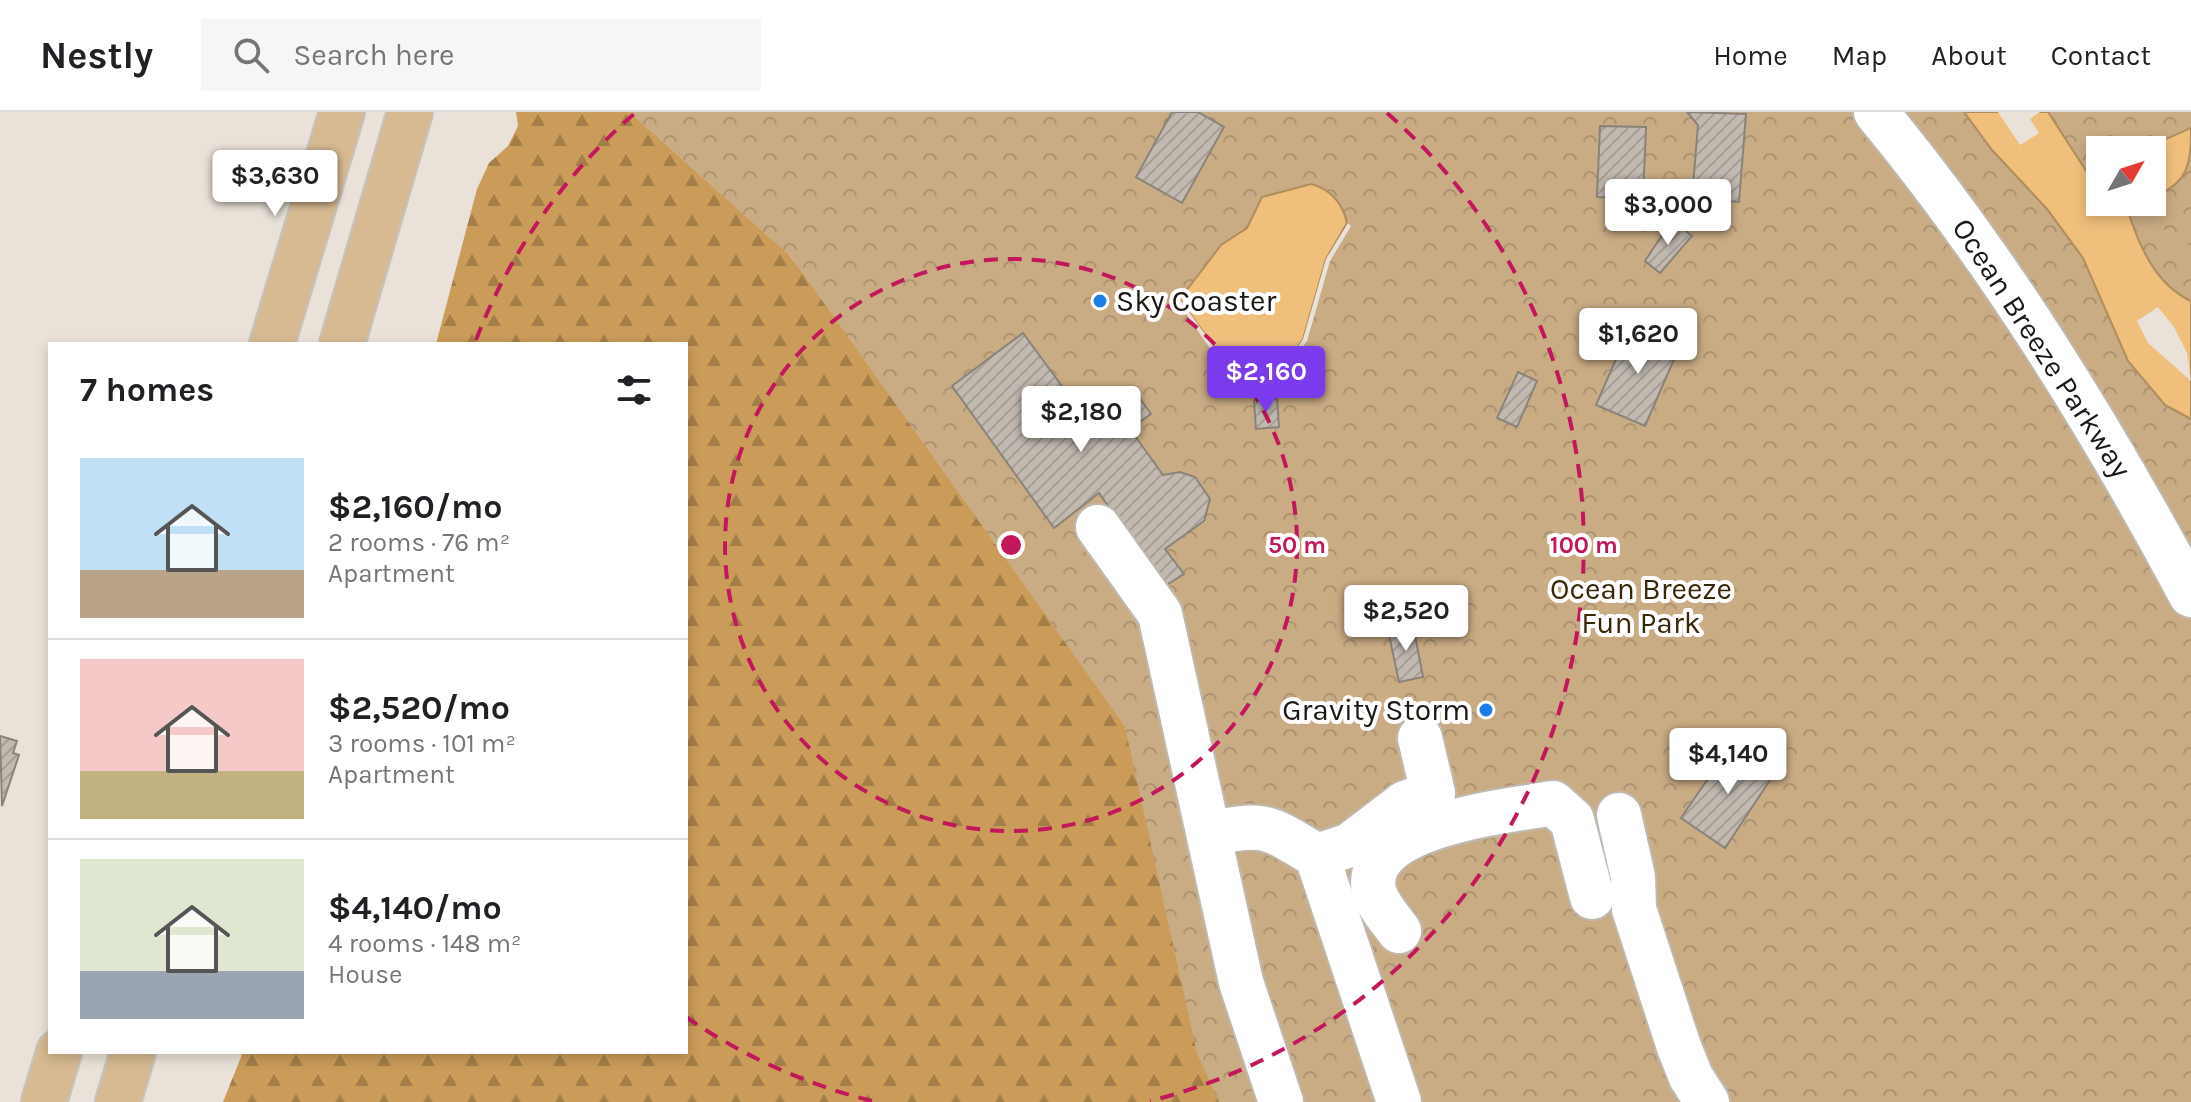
<!DOCTYPE html>
<html lang="en">
<head>
<meta charset="utf-8">
<style>
	:root { --surface:#fff; --page:#f6f6f6; --text:#202124; --muted:#757577; --line:#e0e0e0; --accent:#7c3aed }
	body { margin:0; font-family:Karla,sans-serif; background:var(--page); color:var(--text); height:100vh; display:flex; flex-direction:column; font-size:30px; white-space:nowrap }
	* { box-sizing:border-box; margin:0 }
	p { font-size:26px; color:var(--muted) }
	.icon { flex:none; width:44px; height:44px; fill:none; stroke:currentColor; stroke-width:2; stroke-linecap:round; stroke-linejoin:round }
	.map { position:relative; flex:1; overflow:hidden }
	.details { position:absolute; left:48px; top:230px; width:640px; height:712px; display:flex; flex-direction:column; background:var(--surface); border-radius:0px; box-shadow:0 4px 12px #0003 }
	.details>* { flex:none }
	.needle { width:52px; rotate:51deg }
	.fabs { position:absolute; left:2086px; top:24px; display:grid; gap:16px }
	.fabs a { display:grid; place-items:center; width:80px; height:80px; border-radius:0px; background:var(--surface); box-shadow:0 4px 12px #0003; font-size:40px }
	.price { position:absolute; translate:-50% -68px; padding:0 18px; border-radius:8px; background:#fff; color:#222; font-size:26px; line-height:52px; filter:drop-shadow(0 2px 4px #0008) }
	.price::after { content:''; position:absolute; left:50%; top:48px; width:24px; height:18px; margin-left:-12px; background:inherit; clip-path:polygon(0 0,100% 0,50% 100%) }
	.price.current { background:var(--accent); color:#fff }
	ul { padding:0; list-style:none }
	li { display:flex; align-items:center; gap:24px; height:200px; padding:0 32px }
	li+li { border-top:2px solid var(--line) }
	li span { display:grid; place-items:center; flex:none; width:224px; height:160px; border-radius:0px; color:#555 }
	li>.icon { margin-inline-start:auto }
	span .icon { width:96px; height:96px; fill:#fffc; stroke-width:1 }
	li b { font-size:34px }
	h2 { display:flex; justify-content:space-between; align-items:center; height:96px; padding:0 32px; font-size:34px }
	header { display:flex; align-items:center; gap:48px; box-sizing:border-box; height:112px; padding:0 40px; background:var(--surface); border-bottom:2px solid var(--line) }
	header strong { font-size:38px }
	nav { display:flex; gap:44px; margin-inline-start:auto; font-size:28px }
	.search { width:560px; height:72px; background:var(--page); display:flex; align-items:center; gap:20px; box-sizing:border-box; padding:0 28px; border-radius:0px; color:var(--muted); font-size:30px }
	.map>svg:first-child { display:block }
</style>
</head>
<body>
<header>
<strong>Nestly</strong>
<div class="search"><svg class="icon" aria-label="search" viewBox="0 0 24 24"><circle cx="10" cy="10" r="6"/><path d="M15 15l6 6"/></svg>Search here</div>
<nav><a>Home</a><a>Map</a><a>About</a><a>Contact</a></nav>
</header>
<div class="map">
<svg width="2191" height="990" viewBox="0 0 2191 990">
	<defs>
		<pattern id="forest-firs" width="22" height="20" patternUnits="userSpaceOnUse" patternTransform="scale(2)"><rect width="22" height="20" fill="#cb9c59"/><path d="M5 1l3.5 6h-7zM16 11l3.5 6h-7z" fill="#a47e48"/></pattern>
		<pattern id="park-crowns" width="20" height="18" patternUnits="userSpaceOnUse" patternTransform="scale(2)"><rect width="20" height="18" fill="#caac84"/><path d="M2 6a3 3 0 1 1 6 0M12 15a3 3 0 1 1 6 0" fill="none" stroke="#ad9371"/></pattern>
		<pattern id="building-hatch" width="6" height="6" patternUnits="userSpaceOnUse" patternTransform="scale(2)"><rect width="6" height="6" fill="#c2bab1"/><path d="M-1 1l2-2M0 6l6-6M5 7l2-2" fill="none" stroke="#a69f97"/></pattern>
	</defs>
	<rect width="100%" height="100%" fill="#eae2d8"/>
	<path fill="url(#forest-firs)" d="M516 0H679L1126 580 1243 990H223L243 940H686V232H436L477 77 489 51 508 34 518 14Z"/>
	<path fill="url(#park-crowns)" fill-rule="evenodd" d="M629 0H2191V990H1219L1197 941 1125 615 791 145ZM2100 38H2152V90H2100Z"/>
	<path fill="#caac84" d="M2154 114 2174 120 2188 131 2191 167 2179 166 2173 137 2151 120Z"/>
	<path fill="#f0bf7c" stroke="#b08d5d" stroke-width="2" d="M1964 0H2048L2087 60 2094 67 2100 66V90H2138L2128 99C2139 134 2156 173 2191 189V307L2165 293 2128 249 2083 146 2047 97 1992 38Z
		M2191 16C2191 51 2189 72 2152 85V38H2141Z
		M1311 72C1331 77 1343 92 1347 111L1326 147 1303 227 1277 265 1243 268 1233 262 1180 187 1221 133 1247 116 1262 85Z"/>
	<path fill="#eae2d8" d="M1998 0H2040L2030 7 2039 21 2020 33Z
		M1348 111 1351 114 1330 149 1307 229 1280 268 1243 272 1230 265 1177 189 1180 187 1233 262 1243 267 1277 265 1303 227 1326 147Z
		M2158 195 2174 215 2187 241 2191 269 2148 231 2137 209Z"/>
	<path fill="url(#building-hatch)" stroke="#8a837a" stroke-width="2" d="M1172 0H1198L1224 15 1182 91 1136 65Z
		M1687 0 1746 2 1739 90 1692 86 1698 13Z
		M1600 14 1646 15 1643 87 1597 85Z
		M1672 108 1692 124 1660 161 1645 149Z
		M1630 215 1679 236 1645 314 1596 293Z
		M1023 221 1092 315 1135 280 1151 302 1130 317 1163 363 1180 360 1195 365 1210 387 1204 409 1165 437 1184 462 1165 474 1099 381 1054 416 952 274Z
		M1518 260 1537 269 1517 315 1497 306Z
		M1277 287 1279 315 1256 317 1254 289Z
		M1413 513 1423 565 1399 570 1388 518Z
		M0 624 17 629 13 641 19 643 2 694Z
		M1731 633 1774 662 1725 736 1681 706Z"/>
	<g fill="none" stroke-linecap="round" stroke-linejoin="round">
		<g stroke="#c0b9af" stroke-width="48">
			<path id="minor" d="M1876 0C1999 149 2100 313 2191 483
				M1098 415 1160 502 1241 870 1281 990
				M1619 703 1633 765 1634 797 1679 935 1691 965 1707 990
				M1209 722C1265 709 1269 715 1317 744L1350 733 1405 691 1433 681 1420 626
				M1317 744 1399 990
				M1399 819C1389 805 1373 789 1373 771 1374 711 1510 699 1553 691L1572 708 1592 785"/>
		</g>
		<g stroke="#c4c3c2" stroke-width="48">
			<path id="major" d="M272 232 342 0
				M342 232 410 0
				M44 990 59 940
				M118 990 133 940"/>
		</g>
		<use href="#minor" stroke="#fff" stroke-width="44"/>
		<use href="#major" stroke="#d7ba91" stroke-width="44"/>
	</g>
	<g fill="none" stroke="#c2185b" stroke-width="4" stroke-dasharray="14 10">
		<circle cx="1011" cy="433" r="286"/>
		<path d="M872 989A573 573 0 0 1 686 905M476 228A573 573 0 0 1 635 1M1387 1A573 573 0 0 1 1150 989"/>
	</g>
	<g fill="#1b7ee7" stroke="#fff" stroke-width="3">
		<circle cx="1100" cy="189" r="8"/>
		<circle cx="1486" cy="598" r="8"/>
	</g>
	<g text-anchor="middle" dominant-baseline="central" stroke-width="8" stroke-linejoin="round" paint-order="stroke">
		<g font-size="30" fill="#1c1915" stroke="#fff" text-anchor="start">
			<text x="1116" y="189">Sky Coaster</text>
			<text x="1470" y="598" text-anchor="end">Gravity Storm</text>
		</g>
		<g font-size="30" fill="#1c1915" stroke="#fff">
			<text transform="translate(2042 236) rotate(57)">Ocean Breeze Parkway</text>
		</g>
		<g font-size="30" fill="#3a2708" stroke="#fff">
			<text x="1641" y="477">Ocean Breeze<tspan x="1641" dy="34">Fun Park</tspan></text>
		</g>
	</g>
	<circle cx="1011" cy="433" r="12" fill="#c2185b" stroke="#fff" stroke-width="4"/>
	<g font-size="24" text-anchor="middle" font-weight="bold" fill="#c2185b" stroke="#fff" stroke-width="8" stroke-linejoin="round" paint-order="stroke">
		<text x="1297" y="441">50 m</text>
		<text x="1584" y="441">100 m</text>
	</g>
</svg>
<div class="fabs">
<a><svg class="needle" viewBox="-14 -14 28 28"><path d="M0-13l5 13h-10z" fill="#e53935"/><path d="M0 13l5-13h-10z" fill="#757577"/></svg></a>
</div>
<b class="price" style="left:275px;top:106px">$3,630</b>
<b class="price" style="left:1668px;top:135px">$3,000</b>
<b class="price" style="left:1638px;top:264px">$1,620</b>
<b class="price current" style="left:1266px;top:302px">$2,160</b>
<b class="price" style="left:1081px;top:342px">$2,180</b>
<b class="price" style="left:1406px;top:541px">$2,520</b>
<b class="price" style="left:1728px;top:684px">$4,140</b>
<section class="details">
<h2>7 homes<svg class="icon" aria-label="filters" viewBox="0 0 24 24"><path d="M4 7h16M4 17h16"/><circle cx="9" cy="7" r="2"/><circle cx="15" cy="17" r="2"/></svg></h2>
<ul>
<li><span style="background:linear-gradient(#bfe0f5 70%,#b9a48a 0)"><svg class="icon" aria-label="home" viewBox="0 0 24 24"><path d="M3 11l9-7 9 7M6 9v11h12V9"/></svg></span><div><b>$2,160/mo</b><p>2 rooms · 76 m²</p><p>Apartment</p></div></li>
<li><span style="background:linear-gradient(#f6c9c9 70%,#c2b280 0)"><svg class="icon" aria-label="home" viewBox="0 0 24 24"><path d="M3 11l9-7 9 7M6 9v11h12V9"/></svg></span><div><b>$2,520/mo</b><p>3 rooms · 101 m²</p><p>Apartment</p></div></li>
<li><span style="background:linear-gradient(#dfe7d0 70%,#9aa5b1 0)"><svg class="icon" aria-label="home" viewBox="0 0 24 24"><path d="M3 11l9-7 9 7M6 9v11h12V9"/></svg></span><div><b>$4,140/mo</b><p>4 rooms · 148 m²</p><p>House</p></div></li>
</ul>
</section>
</div>
</body>
</html>
